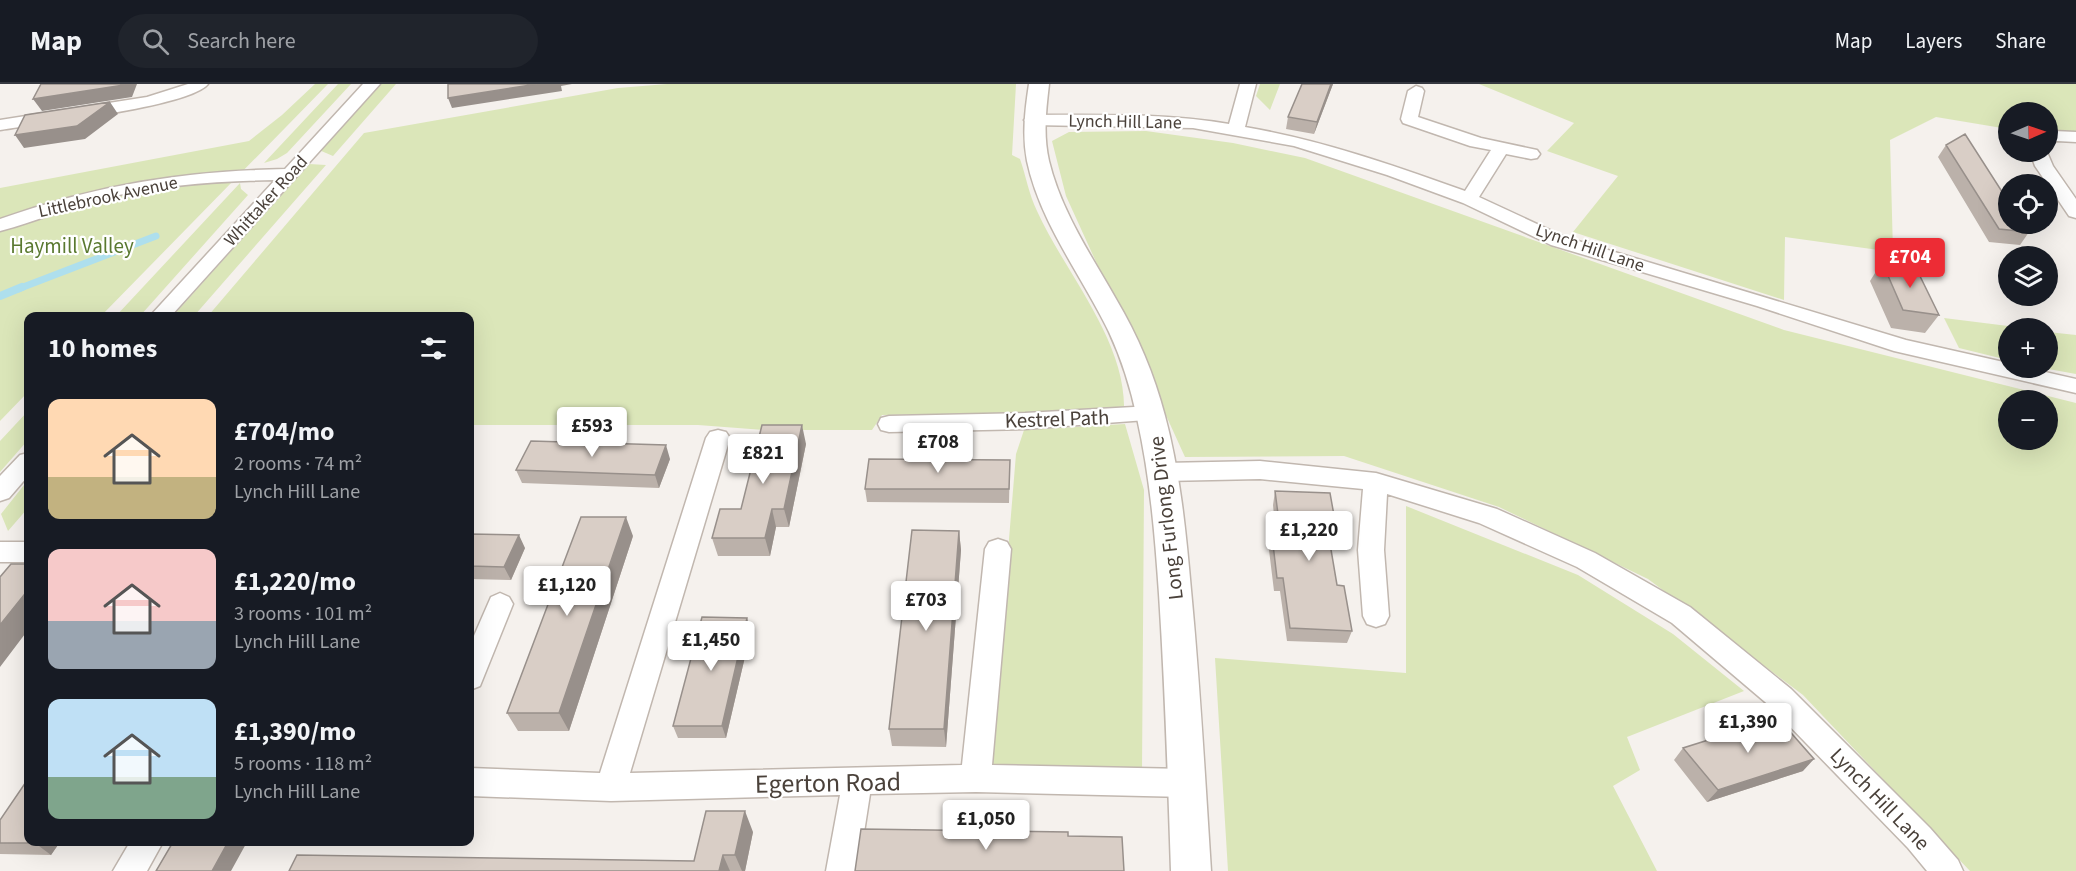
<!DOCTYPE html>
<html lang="en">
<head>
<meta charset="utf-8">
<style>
	:root { --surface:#171b24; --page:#20242c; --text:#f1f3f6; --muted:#9ea1a6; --line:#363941; --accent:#ed2c35 }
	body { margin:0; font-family:"Source Sans 3",sans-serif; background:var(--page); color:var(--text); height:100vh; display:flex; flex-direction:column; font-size:22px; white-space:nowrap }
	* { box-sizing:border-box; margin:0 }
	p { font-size:20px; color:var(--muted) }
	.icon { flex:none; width:33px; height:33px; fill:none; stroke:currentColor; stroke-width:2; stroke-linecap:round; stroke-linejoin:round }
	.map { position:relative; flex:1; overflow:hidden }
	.details { position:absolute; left:24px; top:228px; width:450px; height:534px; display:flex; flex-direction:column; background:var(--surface); border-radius:12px; box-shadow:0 6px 24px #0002 }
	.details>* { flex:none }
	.needle { width:39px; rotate:88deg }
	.tools { position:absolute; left:1998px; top:18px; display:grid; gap:12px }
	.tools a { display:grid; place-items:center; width:60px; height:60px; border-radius:50%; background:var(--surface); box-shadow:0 6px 24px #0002; font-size:30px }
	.price { position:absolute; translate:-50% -51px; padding:0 14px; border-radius:6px; background:#fff; color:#222; font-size:20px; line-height:39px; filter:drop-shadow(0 2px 3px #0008) }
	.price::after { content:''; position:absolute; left:50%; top:36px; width:18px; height:14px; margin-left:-9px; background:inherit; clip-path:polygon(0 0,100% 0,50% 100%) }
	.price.selected { background:var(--accent); color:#fff }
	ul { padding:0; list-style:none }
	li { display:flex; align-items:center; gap:18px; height:150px; padding:0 24px }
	li span { display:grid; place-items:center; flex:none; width:168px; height:120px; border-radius:12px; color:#555 }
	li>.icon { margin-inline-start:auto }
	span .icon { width:72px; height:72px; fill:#fffc; stroke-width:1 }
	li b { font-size:26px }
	h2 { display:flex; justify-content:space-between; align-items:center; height:72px; padding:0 24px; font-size:26px }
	header { display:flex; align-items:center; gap:36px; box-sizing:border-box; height:84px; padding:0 30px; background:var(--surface); border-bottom:2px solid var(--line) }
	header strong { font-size:28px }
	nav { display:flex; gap:33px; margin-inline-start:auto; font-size:21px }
	.search { width:420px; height:54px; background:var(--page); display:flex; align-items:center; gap:15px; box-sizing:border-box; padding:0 21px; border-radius:33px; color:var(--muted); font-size:22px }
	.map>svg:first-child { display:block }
</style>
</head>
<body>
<header>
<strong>Map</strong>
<div class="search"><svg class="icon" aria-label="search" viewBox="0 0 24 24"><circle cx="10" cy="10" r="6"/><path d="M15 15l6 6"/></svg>Search here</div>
<nav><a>Map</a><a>Layers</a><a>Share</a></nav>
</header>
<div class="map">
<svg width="2076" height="787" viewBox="0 0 2076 787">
	<rect width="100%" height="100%" fill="#f5f1ed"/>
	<path fill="#dbe6b9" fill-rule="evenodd" d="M315 0H328L101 232H28V308L0 337V104L249 57 282 31Z
		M338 0H351L287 69 277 75 264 79Z
		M379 0H396L333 72 319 66Z
		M667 0H1016L1012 71 1020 75C1026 92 1029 111 1037 127 1065 189 1127 257 1124 328L882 331 872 346H765L698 341H470V232H208L364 49 618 4Z
		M1260 0H1280L1270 26 1256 12Z
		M1479 0H2076V50H2048V28H2008V45L1936 33 1890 56 1893 168 1785 153 1784 216 1573 148 1618 92 1547 67 1574 39Z
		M1146 47 1233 59 1305 74 1784 246 2076 319V787H1970L1803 611 1648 495 1499 423 1344 372 1185 373 1066 112 1052 57 1069 48ZM2008 316H2048V356H2008Z
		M309 80 326 81 194 232H173Z
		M240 99 241 105 248 111 140 232H116Z
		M1944 234 2024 244H2008V276L1959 264Z
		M2048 248 2076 251V290L2043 284H2048Z
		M28 327V356L0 388V357Z
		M1125 340 1144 406 1142 688 990 686 1016 370 1024 346Z
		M28 396V424L8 447 1 430Z
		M1406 422 1578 491 1673 550 1744 607 1627 653 1640 686 1613 702 1657 787H1228L1215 574 1406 589Z"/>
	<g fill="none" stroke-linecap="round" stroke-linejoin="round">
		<path stroke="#aedfed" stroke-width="7" d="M18 205 156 152"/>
		<path stroke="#aedfed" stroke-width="8" d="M0 212 22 203"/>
		<g stroke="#c1b7af" stroke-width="3">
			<path id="minor" d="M188 0H208C190 23 36 40 0 46V36L147 13Z
				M363 0H380L171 232H150L275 96C216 97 158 101 101 115 67 124 34 138 0 147V135C97 101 182 87 285 85Z
				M1240 0H1256L1245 43C1321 56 1393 81 1465 107L1491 66 1470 62 1403 39 1401 35 1408 7 1416 2 1422 4 1424 7 1418 33 1481 54 1537 66 1540 70 1537 74 1531 75 1506 70 1479 113 1565 153 1906 256 2008 279V284H2027L2076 295V309L1894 267 1757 222 1551 161 1463 119 1387 91 1294 62 1193 44 1032 41 1024 36 1032 31C1098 31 1164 29 1229 40Z
				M2054 47 2076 48V58L2057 57 2048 60V49Z
				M2030 68H2047L2053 82 2076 115V134L2069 132 2035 82Z
				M1152 322 1160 325 1163 330 1160 335 1025 345 889 348 881 346 878 340 881 334 889 332 1025 329Z
				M718 346 726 348 730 354 630 689 962 681 985 465 989 458 998 455 1007 458 1011 465 992 681 1186 685 1197 689 1201 699 1197 709 1186 713 976 708 870 710 858 787H826L840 711 611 717 470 712V684L600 689 706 354 710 348Z
				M28 369V392L9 414 0 417V392L20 371Z
				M1260 377 1376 389 1497 425 1595 469 1690 523 1791 605 1930 744 1958 776 1963 787H1927L1908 764 1771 623 1672 539 1577 483 1479 439 1387 410 1384 466 1389 532 1385 540 1376 543 1367 540 1363 532 1358 466 1363 405 1260 395 1164 397 1156 394 1152 388 1156 382 1164 379Z
				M0 458H28V478H0Z
				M500 509 509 513 513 520 480 602 470 606V561L491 513Z
				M130 758H163L147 787H113Z"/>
		</g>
		<g stroke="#c1b7af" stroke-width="3">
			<path id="tertiary" d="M1029 0H1049C1046 26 1043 51 1049 77 1061 127 1091 171 1116 215 1138 252 1154 290 1165 332 1180 388 1186 448 1191 506 1200 600 1205 693 1211 787H1171C1168 695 1165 602 1159 510 1155 451 1150 392 1137 334 1131 305 1122 276 1109 248 1082 192 1040 139 1027 77 1022 51 1025 26 1029 0Z"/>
		</g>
		<use href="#minor" fill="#fff" fill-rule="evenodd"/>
		<use href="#tertiary" fill="#fff" fill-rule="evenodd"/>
	</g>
	<path fill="#bbb1aa" d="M1302 0H1333L1314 50 1286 45 1288 33Z
		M1946 61 2029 148 2020 161 1989 158 1938 73Z
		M1882 178 1939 231 1925 249 1891 244 1870 197Z
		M806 360 789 443H776L770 472H718L712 454Z
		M670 375 659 404 522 399 516 386Z
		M1010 376 1009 419 867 418 865 405Z
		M1275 407 1337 448 1333 461H1330L1337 501 1352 547 1347 559 1287 557 1280 507H1274L1269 466 1272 452 1276 453 1273 421Z
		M959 447 961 466 946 663 892 662 889 645Z
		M470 450 525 464 511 496 470 495Z
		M633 452 569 647H518L507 629Z
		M751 547 726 654H678L673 642Z
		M1683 664 1803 687 1707 718 1674 676Z
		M0 736 28 758H60L51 771 0 770Z
		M753 748 745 787H289L694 777Z"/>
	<path fill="#98908b" d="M125 0H137L132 13 42 27 33 15Z
		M537 0H572L561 2 562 7 452 24 448 14Z
		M1331 0H1333L1314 50 1317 38Z
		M110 18 118 30 85 55 24 64 15 51Z
		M802 341 806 360 789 443 784 425Z
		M666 361 670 375 659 404 655 391Z
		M772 425 776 443 770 472 765 454Z
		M626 433 633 452 569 647 559 629Z
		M959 447 961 466 946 663 944 645Z
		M519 451 525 464 511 496 504 483Z
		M28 506V546L0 583V541Z
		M747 534 751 547 726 654 722 642Z
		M1814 675 1803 687 1707 718 1718 706Z
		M745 727 753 748 745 787H742L735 771Z
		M36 758H60L51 771 35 759Z
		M228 758H247L231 787H212Z
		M723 771 730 787H719Z"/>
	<path fill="#d9cec6" stroke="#98908b" stroke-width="1.5" d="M41 0H125L124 1 33 15Z
		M448 0H537L448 14Z
		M1302 0H1331L1317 38 1288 33Z
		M110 18 77 42 15 51 25 31Z
		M1965 50 2008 117V140H2023L2029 148 1999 145 1946 61Z
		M1882 178 1915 182 1939 231 1903 226Z
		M762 341H802L784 425H772L765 454H712L720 425H741Z
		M531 357 666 361 655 391 516 386Z
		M869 375 1010 376 1009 405H865Z
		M1275 407 1330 409 1337 448H1328L1337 501 1344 502 1352 547 1290 544 1283 494H1277L1272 452 1281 453Z
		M581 433H626L559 629H507Z
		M912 446 959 447 944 645H889Z
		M470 450 519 451 504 483 470 482Z
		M11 480H28V506L0 541V493Z
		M702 533 747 534 722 642H673Z
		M1778 634 1814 675 1718 706 1683 664Z
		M28 695V758H36L35 759H0V736Z
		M706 727H745L735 771H723L719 787H289L297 771 694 777Z
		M861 745 1068 748V752L1122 753 1124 787H855Z
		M173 758H228L212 787H156Z"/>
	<g text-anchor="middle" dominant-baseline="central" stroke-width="4.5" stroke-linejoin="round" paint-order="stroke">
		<g font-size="18" fill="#4a413a" stroke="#fff">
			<text transform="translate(1125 38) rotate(1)">Lynch Hill Lane</text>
			<text transform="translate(108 113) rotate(-12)">Littlebrook Avenue</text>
			<text transform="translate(266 117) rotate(-48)">Whittaker Road</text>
			<text transform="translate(1590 164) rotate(19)">Lynch Hill Lane</text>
		</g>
		<g font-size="21" fill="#5a7930" stroke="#fff">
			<text x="72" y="162">Haymill Valley</text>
		</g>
		<g font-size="21" fill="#4a413a" stroke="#fff">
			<text transform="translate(1057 335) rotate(-2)">Kestrel Path</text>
			<text transform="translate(1166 434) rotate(-97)">Long Furlong Drive</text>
			<text transform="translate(1880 715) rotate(46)">Lynch Hill Lane</text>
		</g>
		<g font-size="26" fill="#4a413a" stroke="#fff">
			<text transform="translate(828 699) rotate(-1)">Egerton Road</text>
		</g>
	</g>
</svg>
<div class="tools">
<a><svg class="needle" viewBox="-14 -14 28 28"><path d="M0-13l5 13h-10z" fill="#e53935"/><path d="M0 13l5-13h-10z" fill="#9ea1a6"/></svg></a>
<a><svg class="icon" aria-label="locate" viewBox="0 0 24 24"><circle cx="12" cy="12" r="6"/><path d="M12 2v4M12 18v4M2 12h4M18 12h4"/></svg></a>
<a><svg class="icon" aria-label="layers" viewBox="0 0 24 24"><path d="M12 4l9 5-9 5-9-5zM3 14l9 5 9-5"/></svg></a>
<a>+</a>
<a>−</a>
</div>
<b class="price selected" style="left:1910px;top:205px">£704</b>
<b class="price" style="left:592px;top:374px">£593</b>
<b class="price" style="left:938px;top:390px">£708</b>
<b class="price" style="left:763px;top:401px">£821</b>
<b class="price" style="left:1309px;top:478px">£1,220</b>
<b class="price" style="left:567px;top:533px">£1,120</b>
<b class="price" style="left:926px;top:548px">£703</b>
<b class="price" style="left:711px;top:588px">£1,450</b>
<b class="price" style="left:1748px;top:670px">£1,390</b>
<b class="price" style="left:986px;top:767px">£1,050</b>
<section class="details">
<h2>10 homes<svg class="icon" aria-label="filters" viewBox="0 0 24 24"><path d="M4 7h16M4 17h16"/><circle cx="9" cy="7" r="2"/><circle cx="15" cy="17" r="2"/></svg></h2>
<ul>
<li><span style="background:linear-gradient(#ffd9b3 65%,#c2b280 0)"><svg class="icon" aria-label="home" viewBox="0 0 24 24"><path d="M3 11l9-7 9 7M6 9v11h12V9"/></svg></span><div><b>£704/mo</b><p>2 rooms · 74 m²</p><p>Lynch Hill Lane</p></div></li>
<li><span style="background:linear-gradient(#f6c9c9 60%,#9aa5b1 0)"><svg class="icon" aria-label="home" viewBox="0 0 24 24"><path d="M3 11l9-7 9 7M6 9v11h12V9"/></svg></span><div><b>£1,220/mo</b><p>3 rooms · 101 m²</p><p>Lynch Hill Lane</p></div></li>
<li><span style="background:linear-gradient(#bfe0f5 65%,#7fa58c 0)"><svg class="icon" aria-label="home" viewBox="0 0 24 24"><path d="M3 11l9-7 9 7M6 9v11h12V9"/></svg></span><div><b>£1,390/mo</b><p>5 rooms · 118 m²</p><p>Lynch Hill Lane</p></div></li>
</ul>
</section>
</div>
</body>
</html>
